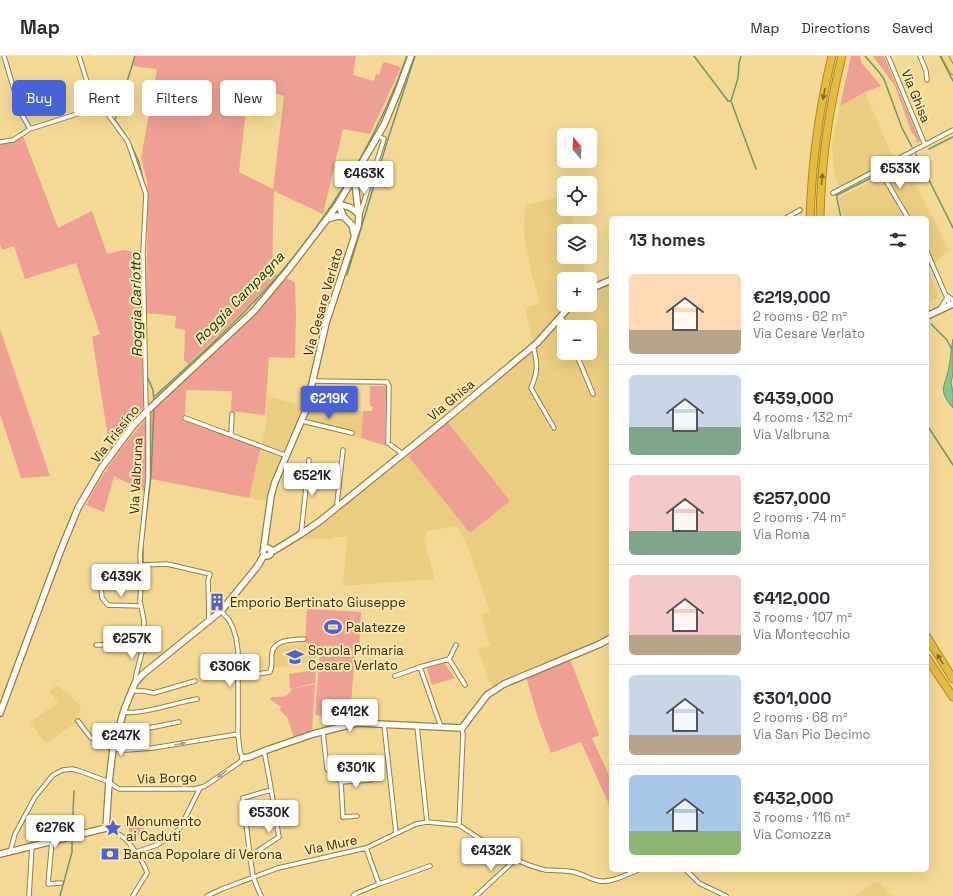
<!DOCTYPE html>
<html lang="en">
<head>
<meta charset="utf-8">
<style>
	:root { --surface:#fff; --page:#f2f2f3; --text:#2b2b33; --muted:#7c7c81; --line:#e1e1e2; --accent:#4763d7 }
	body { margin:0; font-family:"Space Grotesk",sans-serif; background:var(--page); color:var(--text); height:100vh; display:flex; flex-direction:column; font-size:15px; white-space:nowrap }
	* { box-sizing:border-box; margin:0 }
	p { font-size:13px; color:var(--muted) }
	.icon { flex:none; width:22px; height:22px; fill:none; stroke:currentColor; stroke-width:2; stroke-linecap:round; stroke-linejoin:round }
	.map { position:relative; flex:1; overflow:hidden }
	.sheet { position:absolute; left:609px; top:160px; width:320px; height:656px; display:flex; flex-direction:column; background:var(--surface); border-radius:6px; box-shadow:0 4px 16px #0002 }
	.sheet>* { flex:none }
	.guide { position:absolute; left:12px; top:24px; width:380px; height:36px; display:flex; gap:8px }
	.needle { width:26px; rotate:341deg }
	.fabs { position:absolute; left:557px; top:72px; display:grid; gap:8px }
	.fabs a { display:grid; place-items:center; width:40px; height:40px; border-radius:6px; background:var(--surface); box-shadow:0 4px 16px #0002; font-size:20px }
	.price { position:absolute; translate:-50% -34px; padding:0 9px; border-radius:4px; background:#fff; color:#222; font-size:13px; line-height:26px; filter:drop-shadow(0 1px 2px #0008) }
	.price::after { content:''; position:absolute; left:50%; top:24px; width:12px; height:9px; margin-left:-6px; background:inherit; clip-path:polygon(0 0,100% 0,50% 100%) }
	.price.current { background:var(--accent); color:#fff }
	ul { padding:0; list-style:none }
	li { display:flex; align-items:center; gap:12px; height:100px; padding:0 20px }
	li+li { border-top:1px solid var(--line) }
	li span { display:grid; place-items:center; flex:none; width:112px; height:80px; border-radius:6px; color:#555 }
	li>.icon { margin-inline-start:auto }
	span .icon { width:48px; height:48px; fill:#fffc; stroke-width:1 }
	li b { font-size:17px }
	h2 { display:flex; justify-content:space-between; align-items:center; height:48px; padding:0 20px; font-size:17px }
	.chip { padding:0 14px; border-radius:6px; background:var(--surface); box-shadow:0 4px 16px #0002; font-size:14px; line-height:36px }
	.chip.current { background:var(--accent); color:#fff }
	header { display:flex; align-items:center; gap:24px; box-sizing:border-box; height:56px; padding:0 20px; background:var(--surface); border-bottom:1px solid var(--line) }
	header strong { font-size:19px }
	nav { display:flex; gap:22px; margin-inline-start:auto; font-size:14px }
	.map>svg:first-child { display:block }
</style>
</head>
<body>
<header>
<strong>Map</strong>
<nav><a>Map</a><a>Directions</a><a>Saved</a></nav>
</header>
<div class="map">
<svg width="953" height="840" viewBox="0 0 953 840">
	<rect width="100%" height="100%" fill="#f4d995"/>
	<path fill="#ebcd81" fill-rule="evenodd" d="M865 36 893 102 839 131 834 117 832 87 840 50Z
		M905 107 949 194 930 211V216L938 242 927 247V162H843L839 142Z
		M564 140V153H570L575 175H564V201H581L587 223H564V249H567L533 286 525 252 540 247 532 220 524 178 525 149Z
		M611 226V578L600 585 517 617 492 632 478 593 490 590 481 558 490 556 467 488 456 470 427 475 424 484 435 523 343 530 347 481H334L332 483H301L408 400 457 458 470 477 510 445 447 365 512 311 573 249H590V235ZM564 271H590V297H564Z
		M267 340 303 350 271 424 266 445 249 442 266 370Z
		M310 349 363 355 361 382 304 369Z
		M305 588 315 594 316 606 274 612V595L277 591 286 589Z
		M57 629 80 649 81 652 78 658 75 667 46 688 30 666 58 647 49 635Z
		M144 674 145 691 117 692 120 676Z
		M879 826 889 837 894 840H854L874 827Z"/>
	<path fill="#ef9f93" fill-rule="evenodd" d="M136 0H356L353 19 374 25 376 18 379 19 382 9 384 6 401 11 370 78 343 73 323 158 274 135 272 217 278 218 250 249 188 308 184 304 185 274 175 272 176 260 146 257 148 137 147 125 141 102 157 13 133 10ZM249 28 284 40 273 133 239 116Z
		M851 0H860L861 6 881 30 865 36 840 50Z
		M873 0H884L920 85 917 87 916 82 911 75 895 30Z
		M23 80 58 172 92 155 107 198 123 194 141 197 143 352 110 393 92 281 100 278 76 207 25 223 14 190 2 194 0 188V88L13 86Z
		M286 222 295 226 296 258 295 302 269 301 265 359 231 355 232 335 186 334 185 362 261 390 249 442 146 422 144 435 114 420 104 456 86 449C116 390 162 344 209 299 235 274 261 249 286 222Z
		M0 273 50 420 21 422 0 358Z
		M370 330H386L385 385 386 390 361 382 363 355H372L373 351 370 350Z
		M447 365 510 445 470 477 408 400Z
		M307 553 361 556 359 597H355L350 661 315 659 320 595 339 596 316 594 305 586Z
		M570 603 599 679 592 682 611 724V753L581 686 551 697 538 662 526 621Z
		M444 607 455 622 432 629 427 613Z
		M316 614 315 627 291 633 289 630 290 628 289 618Z
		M315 628 312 676 294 682 287 661 280 654 281 651 270 643 271 641C280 641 288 642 292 633Z
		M128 767H144V779L130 781Z"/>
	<path fill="#81c78f" stroke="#6b9969" d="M953 283V318L951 326 953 337V352C937 333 945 332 949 311 951 302 951 292 953 283Z"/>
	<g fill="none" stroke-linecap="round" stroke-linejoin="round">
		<path stroke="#6b9969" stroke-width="1.5" d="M694 0 728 45H731
			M741 0 739 7 738 22 731 45 756 113
			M865 0 879 16 884 23 902 72 912 91
			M940 0 953 25
			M128 83 115 64 135 0
			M131 89 139 106 144 128
			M929 93 953 81
			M916 98 953 172
			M892 111 897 108
			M836 137 841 162
			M837 139 871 122
			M347 219 387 86 415 0
			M931 268 947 284 952 294
			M147 320 153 334 154 347
			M154 341C200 299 247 257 287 209 338 147 380 76 407 0
			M927 369 953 409
			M143 506V487L151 420 154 352
			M72 779 74 735
			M60 840 72 796V783"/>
		<g stroke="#977f3b" stroke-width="5.5">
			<path id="street" d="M4 0 21 57 30 73
				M79 0 89 32 102 50
				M888 0 925 89
				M920 0 926 15 927 24
				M0 86 13 84 30 73 102 50 128 86 146 138 143 197 146 351 148 359V422L140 499 141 527 140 545 144 565 143 582V592L136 619 135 627
				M879 113 908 162
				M833 137 953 74
				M360 158 384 83 378 80
				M786 162 800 154
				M927 196 950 249
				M946 239 953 244
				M940 253 947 242
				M560 262 563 264 565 271
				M533 290C538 308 538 315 531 332L554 372
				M576 297 593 338
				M313 325 387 326 389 330 388 384V387L403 398
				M185 362 287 400
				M302 365 352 377
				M231 378 232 358
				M339 450 337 447 343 394
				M301 478 309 404
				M140 509 167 508 210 518 208 524 209 566
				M101 531 102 542 108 549 141 550
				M96 589 122 588 143 592
				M449 603 465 629
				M420 611 449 603 456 589
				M395 620 420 611 441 671
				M238 621 270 616C273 609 271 603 272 597 274 583 293 584 304 583
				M132 635H144L154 637 195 625
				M124 656C141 659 178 646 197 643
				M78 665 91 682 113 693 126 694 153 692 238 678
				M384 668 396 777
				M417 670 427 766
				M462 672 463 679 459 769C484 786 516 808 546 814 556 815 567 814 577 817 590 821 597 828 612 824 621 822 630 817 638 814
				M118 675 149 672 179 666
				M323 676 327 713 341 726 343 761 357 760
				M264 695C270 723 274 752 279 781L250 800 243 742 271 734
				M341 726 371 724
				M106 772C111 775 118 777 123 781 129 785 145 808 147 817L133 840
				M52 785 48 828 61 827
				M10 796 15 778 35 741 53 719 63 714 72 713 80 715 109 726 119 733H195L205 730 240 706 243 702 240 696 238 678V595L236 582 233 572 229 564 221 555
				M136 796 157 789 179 774 200 732
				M250 800 253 821 261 840
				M686 814 699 827 726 840
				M379 828 430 810
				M29 840 32 790
				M207 840 222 833 278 812 366 792 416 768 427 766 459 769
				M353 840 357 837 379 828 366 792
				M476 840 516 803"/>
		</g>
		<g stroke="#977f3b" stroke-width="8">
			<path id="secondary" d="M338 148 344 161 352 169 354 178
				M338 148C346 150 353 151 358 158
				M327 163 338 160 344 161
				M590 233 611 224
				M927 260 953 248
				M263 496a4 4 0 1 1 8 0a4 4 0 1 1-8 0Z
				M265 492 264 490 271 440 275 426 306 354 326 267 358 170 359 160 354 120
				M271 495 275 494 301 478 320 465 445 364 537 287 571 249
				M0 657 60 496 78 452 102 411 132 371 147 355 254 255 288 214 327 163 338 148 384 69 398 35 411 0
				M243 702 249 701 264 695 313 678 357 667 462 672 487 639 504 628 600 588 611 582
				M0 798 106 772 109 726 113 693 124 654 135 627 143 618 221 555 257 511 264 499"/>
		</g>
		<g stroke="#a98a2e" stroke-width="8">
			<path id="primary" d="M945 0 953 15"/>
		</g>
		<g stroke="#a98a2e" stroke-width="9">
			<path id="highway" d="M810 162C812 107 819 53 832 0
				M820 162C821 108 829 52 842 0
				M927 581 953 623
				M927 602 953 641"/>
		</g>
		<use href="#street" stroke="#fff" stroke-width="3.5"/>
		<use href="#secondary" stroke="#fff" stroke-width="5.5"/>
		<use href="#primary" stroke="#f1d78b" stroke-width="6"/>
		<use href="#highway" stroke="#e7bc3e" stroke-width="7"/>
	</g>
	<defs><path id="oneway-solid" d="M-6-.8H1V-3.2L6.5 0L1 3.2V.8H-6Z"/></defs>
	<g fill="#866d25">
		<use href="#oneway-solid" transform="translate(824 38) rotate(101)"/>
		<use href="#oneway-solid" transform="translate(822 123) rotate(-85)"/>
		<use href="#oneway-solid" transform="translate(940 603) rotate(-122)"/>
	</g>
	<g fill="#a5a094">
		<use href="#oneway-solid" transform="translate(180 688) rotate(-10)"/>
		<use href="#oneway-solid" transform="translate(222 718) rotate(146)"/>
	</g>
	<defs>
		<g id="building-bare" transform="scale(1.38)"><path d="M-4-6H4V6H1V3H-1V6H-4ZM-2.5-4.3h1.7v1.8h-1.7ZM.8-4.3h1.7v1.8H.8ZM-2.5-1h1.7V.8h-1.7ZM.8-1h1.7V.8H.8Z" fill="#4763d7" stroke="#fce7b1" stroke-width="2.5" paint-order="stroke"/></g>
		<g id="stadium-bare" transform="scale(1.38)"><path d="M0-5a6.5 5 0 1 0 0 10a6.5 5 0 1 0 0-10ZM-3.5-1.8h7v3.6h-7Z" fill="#4763d7" stroke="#fce7b1" stroke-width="2.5" paint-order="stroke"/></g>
		<g id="school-bare" transform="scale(1.38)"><path d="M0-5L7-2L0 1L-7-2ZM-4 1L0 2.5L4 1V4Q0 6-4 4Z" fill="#4763d7" stroke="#fce7b1" stroke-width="2.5" paint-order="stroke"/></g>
		<g id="sight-bare" transform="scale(1.38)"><path d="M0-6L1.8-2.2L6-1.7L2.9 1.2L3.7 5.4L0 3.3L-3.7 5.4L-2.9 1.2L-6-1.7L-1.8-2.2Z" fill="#4763d7" stroke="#fce7b1" stroke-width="2.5" paint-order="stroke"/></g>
		<g id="bank-bare" transform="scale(1.38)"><path d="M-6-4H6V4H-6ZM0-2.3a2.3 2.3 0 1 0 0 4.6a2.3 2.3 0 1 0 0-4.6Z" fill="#4763d7" stroke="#fce7b1" stroke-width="2.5" paint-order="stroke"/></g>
	</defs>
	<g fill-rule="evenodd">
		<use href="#building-bare" x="217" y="546"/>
		<use href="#stadium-bare" x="333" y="571"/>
		<use href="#school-bare" x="295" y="601"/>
		<use href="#sight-bare" x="113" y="772"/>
		<use href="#bank-bare" x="110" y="798"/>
	</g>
	<g text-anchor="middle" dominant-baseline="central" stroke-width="4" stroke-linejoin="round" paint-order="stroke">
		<g font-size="13" fill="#372d11" stroke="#fce7b1">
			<text transform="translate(916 40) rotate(68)">Via Ghisa</text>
			<text transform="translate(323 246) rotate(-74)">Via Cesare Verlato</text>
			<text transform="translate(451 344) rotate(-40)">Via Ghisa</text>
			<text transform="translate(115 378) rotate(-52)">Via Trissino</text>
			<text transform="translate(136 420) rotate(-87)">Via Valbruna</text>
			<text transform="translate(167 722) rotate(-2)">Via Borgo</text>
			<text transform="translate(331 789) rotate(-12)">Via Mure</text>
		</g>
		<g font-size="13" fill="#372d11" stroke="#fce7b1" text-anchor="start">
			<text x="230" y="546">Emporio Bertinato Giuseppe</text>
			<text x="346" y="571">Palatezze</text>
			<text x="308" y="594">Scuola Primaria<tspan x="308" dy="15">Cesare Verlato</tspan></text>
			<text x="126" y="765">Monumento<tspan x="126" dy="15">ai Caduti</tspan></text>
			<text x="123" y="798">Banca Popolare di Verona</text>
		</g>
		<g font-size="14" font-style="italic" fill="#003613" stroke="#fce7b1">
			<text transform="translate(239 242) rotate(-46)">Roggia Campagna</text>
			<text transform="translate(136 249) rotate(-91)">Roggia Carlotto</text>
		</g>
	</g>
</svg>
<div class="fabs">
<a><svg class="needle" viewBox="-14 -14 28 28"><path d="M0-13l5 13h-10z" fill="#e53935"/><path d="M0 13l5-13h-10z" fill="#7c7c81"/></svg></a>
<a><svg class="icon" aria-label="locate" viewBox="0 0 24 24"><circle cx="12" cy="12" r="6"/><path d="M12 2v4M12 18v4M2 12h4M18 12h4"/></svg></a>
<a><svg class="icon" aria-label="layers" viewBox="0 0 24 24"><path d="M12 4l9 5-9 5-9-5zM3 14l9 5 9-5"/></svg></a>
<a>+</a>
<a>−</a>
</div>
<b class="price" style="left:900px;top:134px">€533K</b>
<b class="price" style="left:364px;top:139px">€463K</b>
<b class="price current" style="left:329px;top:364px">€219K</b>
<b class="price" style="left:312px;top:441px">€521K</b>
<b class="price" style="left:121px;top:542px">€439K</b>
<b class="price" style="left:132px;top:604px">€257K</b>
<b class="price" style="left:230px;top:632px">€306K</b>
<b class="price" style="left:350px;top:677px">€412K</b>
<b class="price" style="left:121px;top:701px">€247K</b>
<b class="price" style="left:356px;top:733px">€301K</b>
<b class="price" style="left:269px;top:778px">€530K</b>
<b class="price" style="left:55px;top:793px">€276K</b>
<b class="price" style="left:491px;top:816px">€432K</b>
<div class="guide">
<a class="chip current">Buy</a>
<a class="chip">Rent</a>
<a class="chip">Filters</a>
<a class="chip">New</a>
</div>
<section class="sheet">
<h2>13 homes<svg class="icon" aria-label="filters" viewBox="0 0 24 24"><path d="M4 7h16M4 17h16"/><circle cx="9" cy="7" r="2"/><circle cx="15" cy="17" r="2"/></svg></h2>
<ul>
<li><span style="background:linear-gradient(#ffd9b3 70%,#b9a48a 0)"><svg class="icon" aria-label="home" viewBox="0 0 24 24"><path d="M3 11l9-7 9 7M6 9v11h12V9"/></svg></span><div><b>€219,000</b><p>2 rooms · 62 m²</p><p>Via Cesare Verlato</p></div></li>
<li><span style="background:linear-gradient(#c9d6e8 65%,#7fa58c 0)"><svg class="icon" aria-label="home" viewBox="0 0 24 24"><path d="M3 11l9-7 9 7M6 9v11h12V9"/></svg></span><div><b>€439,000</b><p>4 rooms · 132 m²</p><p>Via Valbruna</p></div></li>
<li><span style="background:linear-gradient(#f6c9c9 70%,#7fa58c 0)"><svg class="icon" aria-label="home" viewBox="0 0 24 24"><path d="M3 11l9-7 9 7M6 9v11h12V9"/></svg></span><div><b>€257,000</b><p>2 rooms · 74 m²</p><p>Via Roma</p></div></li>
<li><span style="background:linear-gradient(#f6c9c9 75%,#b9a48a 0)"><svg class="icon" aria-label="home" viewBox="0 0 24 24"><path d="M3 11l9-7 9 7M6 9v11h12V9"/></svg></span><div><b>€412,000</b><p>3 rooms · 107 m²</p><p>Via Montecchio</p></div></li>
<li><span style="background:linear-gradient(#c9d6e8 75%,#b9a48a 0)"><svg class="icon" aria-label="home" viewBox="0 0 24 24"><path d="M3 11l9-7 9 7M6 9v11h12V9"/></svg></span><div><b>€301,000</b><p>2 rooms · 68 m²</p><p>Via San Pio Decimo</p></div></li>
<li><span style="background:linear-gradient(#a9c7e8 70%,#8fb573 0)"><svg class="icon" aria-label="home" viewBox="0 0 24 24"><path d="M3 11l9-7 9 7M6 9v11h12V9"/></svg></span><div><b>€432,000</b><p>3 rooms · 116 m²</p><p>Via Comozza</p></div></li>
</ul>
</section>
</div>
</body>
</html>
